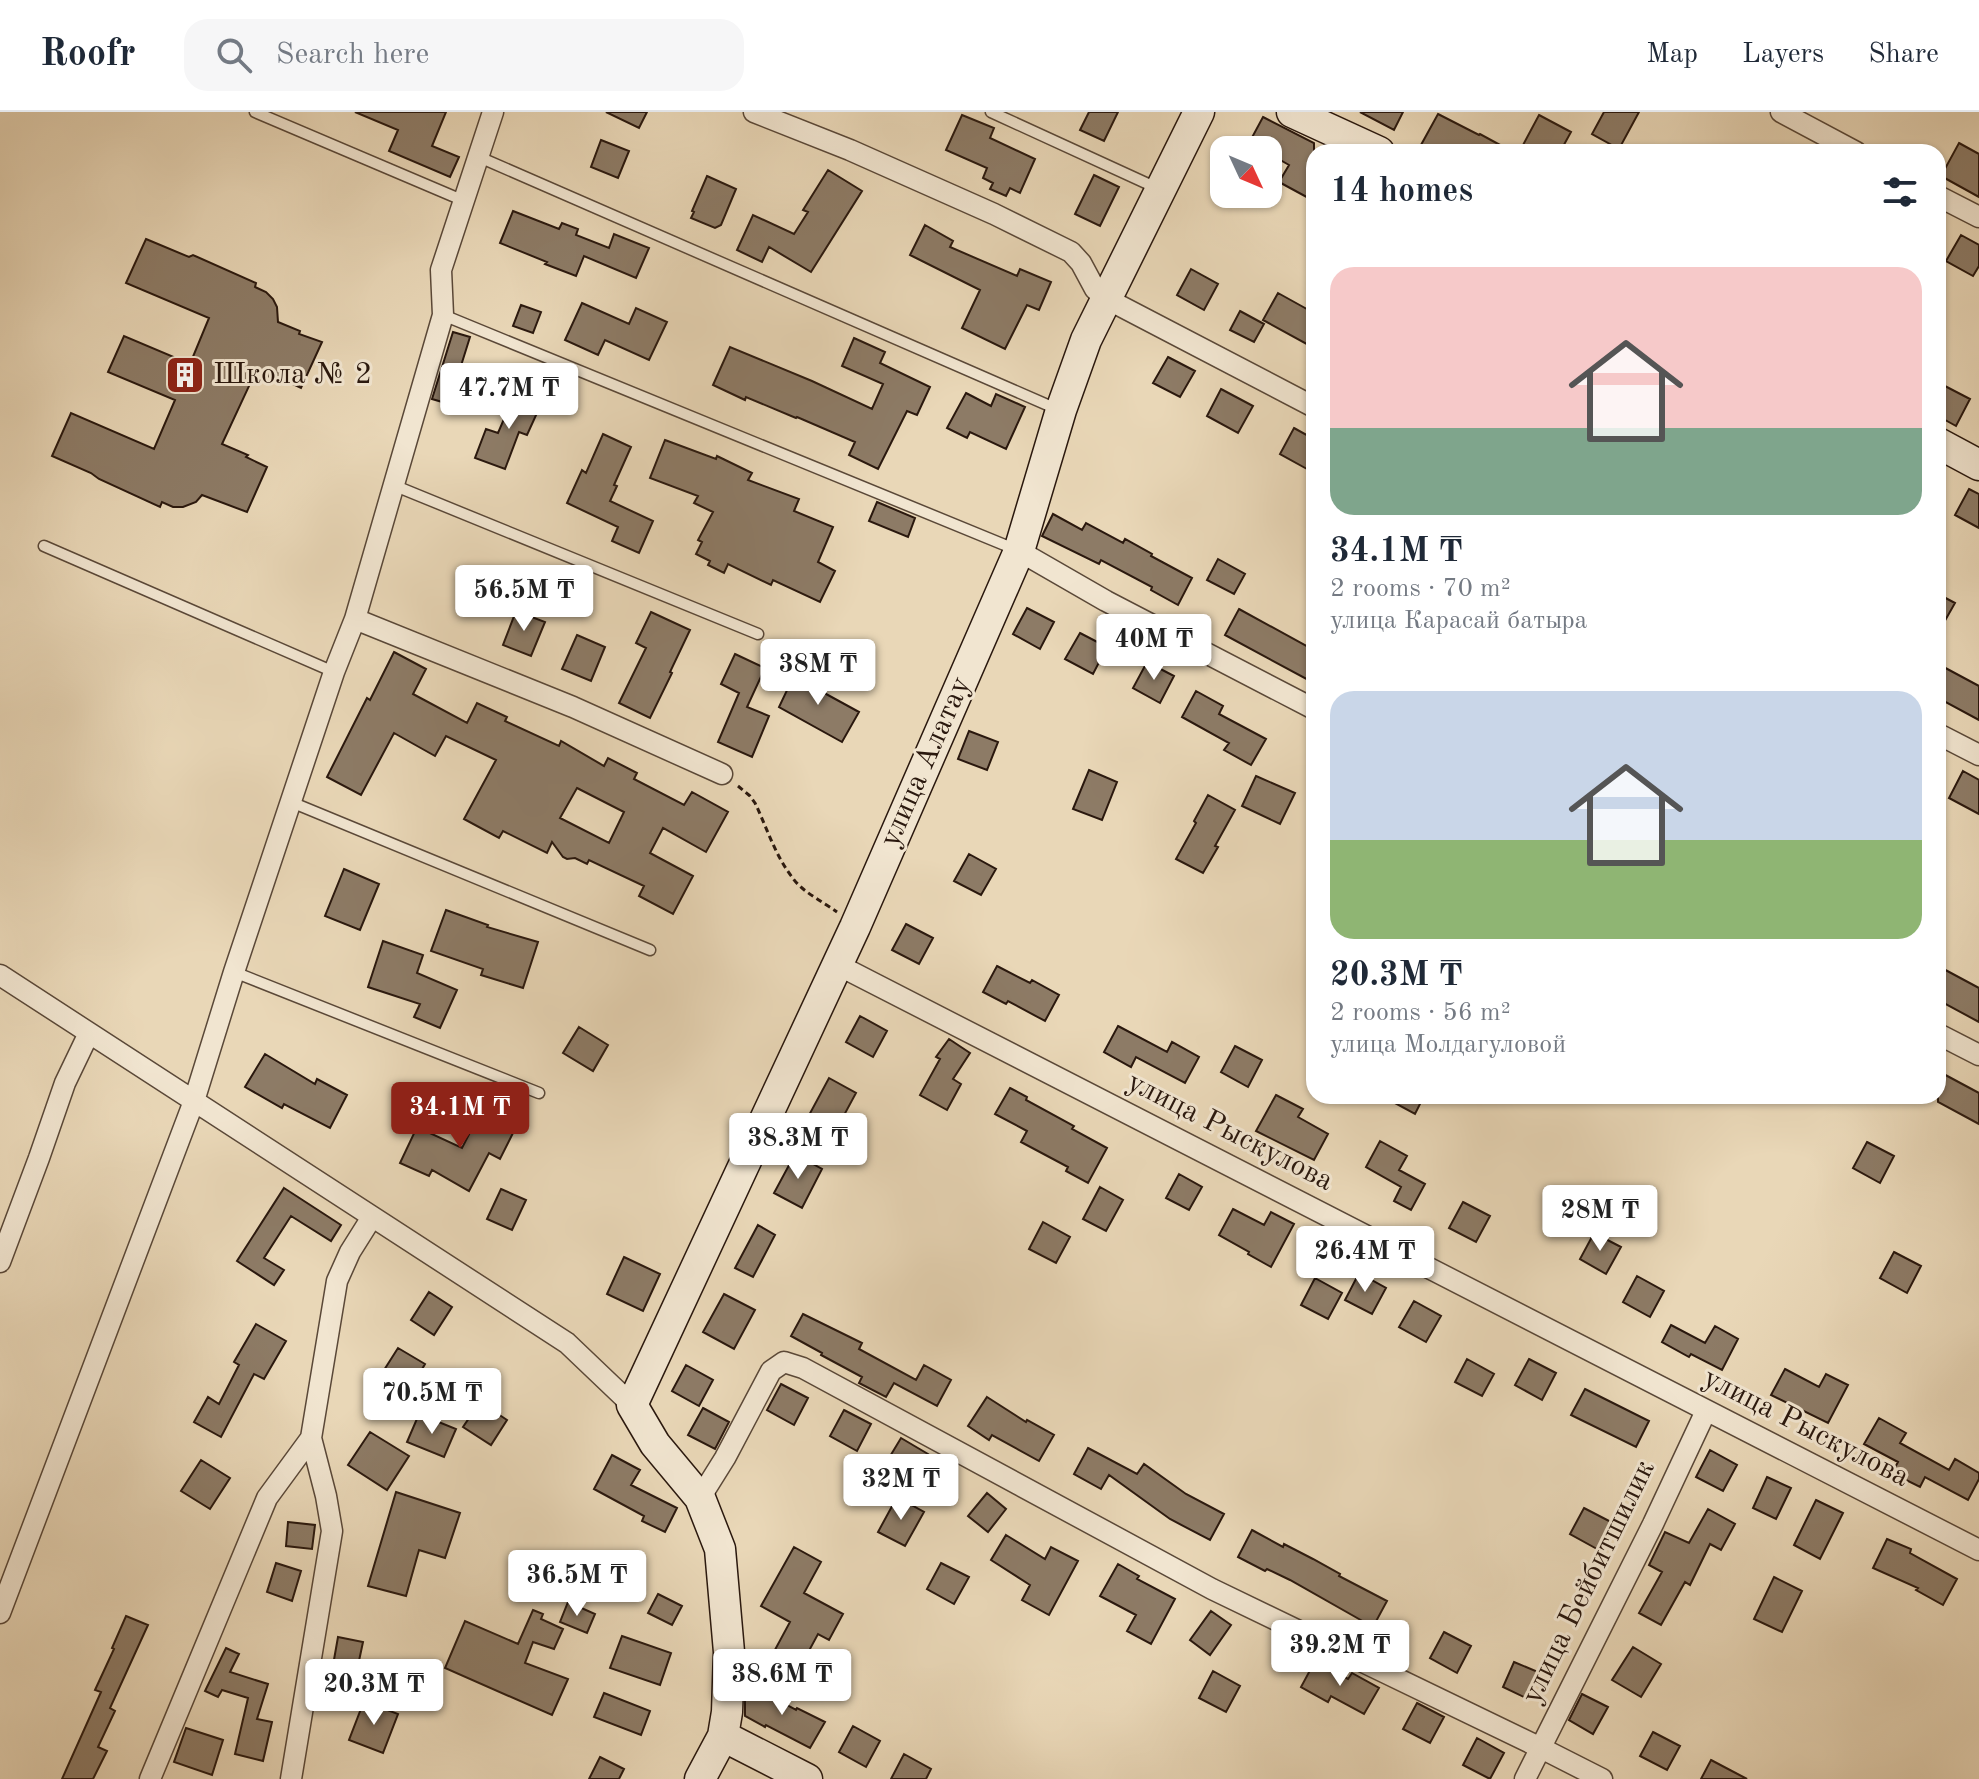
<!DOCTYPE html>
<html lang="en">
<head>
<meta charset="utf-8">
<style>
	:root { --surface:#fff; --page:#f6f6f7; --text:#1f2937; --muted:#747a83; --line:#e0e1e3; --accent:#8f2418 }
	body { margin:0; font-family:"Old Standard TT",serif; background:var(--page); color:var(--text); height:100vh; display:flex; flex-direction:column; font-size:30px; white-space:nowrap }
	* { box-sizing:border-box; margin:0 }
	p { font-size:26px; color:var(--muted) }
	.icon { flex:none; width:44px; height:44px; fill:none; stroke:currentColor; stroke-width:2; stroke-linecap:round; stroke-linejoin:round }
	.map { position:relative; flex:1; overflow:hidden }
	.side { position:absolute; left:1306px; top:32px; width:640px; height:960px; display:flex; flex-direction:column; background:var(--surface); border-radius:24px; box-shadow:0 2px 6px #0004 }
	.side>* { flex:none }
	.needle { width:52px; rotate:134deg }
	.tools { position:absolute; left:1210px; top:24px; display:grid; gap:16px }
	.tools a { display:grid; place-items:center; width:72px; height:72px; border-radius:16px; background:var(--surface); box-shadow:0 2px 6px #0004; font-size:40px }
	.price { position:absolute; translate:-50% -68px; padding:0 18px; border-radius:8px; background:#fff; color:#222; font-size:26px; line-height:52px; filter:drop-shadow(0 2px 4px #0008) }
	.price::after { content:''; position:absolute; left:50%; top:48px; width:24px; height:18px; margin-left:-12px; background:inherit; clip-path:polygon(0 0,100% 0,50% 100%) }
	.price.selected { background:var(--accent); color:#fff }
	ul { padding:0; list-style:none }
	li { display:grid; align-content:center; gap:16px; height:424px; padding:0 24px }
	li span { display:grid; place-items:center; height:248px; border-radius:24px; color:#555 }
	li>.icon { margin-inline-start:auto }
	span .icon { width:144px; height:144px; fill:#fffc; stroke-width:1 }
	li b { font-size:34px }
	h2 { display:flex; justify-content:space-between; align-items:center; height:96px; padding:0 24px; font-size:34px }
	header { display:flex; align-items:center; gap:48px; box-sizing:border-box; height:112px; padding:0 40px; background:var(--surface); border-bottom:2px solid var(--line) }
	header strong { font-size:38px }
	nav { display:flex; gap:44px; margin-inline-start:auto; font-size:28px }
	.search { width:560px; height:72px; background:var(--page); display:flex; align-items:center; gap:20px; box-sizing:border-box; padding:0 28px; border-radius:24px; color:var(--muted); font-size:30px }
	.map>svg:first-child { display:block }
</style>
</head>
<body>
<header>
<strong>Roofr</strong>
<div class="search"><svg class="icon" aria-label="search" viewBox="0 0 24 24"><circle cx="10" cy="10" r="6"/><path d="M15 15l6 6"/></svg>Search here</div>
<nav><a>Map</a><a>Layers</a><a>Share</a></nav>
</header>
<div class="map">
<svg width="1979" height="1667" viewBox="0 0 1979 1667">
	<rect width="100%" height="100%" fill="#e9d7b7"/>
	<filter id="stains"><feTurbulence type="fractalNoise" baseFrequency=".0025" numOctaves="4"/><feColorMatrix values="0 0 0 0 .2 0 0 0 0 .09 0 0 0 0 .02 0 0 0 .5 -.17"/></filter>
	<radialGradient id="worn" r=".72"><stop offset=".6" stop-color="#630" stop-opacity="0"/><stop offset="1" stop-color="#630" stop-opacity=".3"/></radialGradient>
	<path fill="#8d7b66" stroke="#2a180e" stroke-width="2" fill-rule="evenodd" d="M355 0H446L432 34 459 45 450 65 389 39 398 18Z
		M606 0H647L639 16Z
		M1089 0H1118L1104 29 1080 18Z
		M1360 0H1403L1394 18Z
		M1604 0H1639L1619 37 1592 22Z
		M1438 2 1479 23 1480 22 1513 40H1433L1421 33Z
		M962 3 994 16 990 26 1035 47 1020 81 1010 76 1006 84 990 77 993 71 983 66 987 56 946 38Z
		M1539 3 1571 20 1560 40H1532L1522 35Z
		M1263 5 1314 31V89L1279 70 1289 53 1268 41V38H1262L1249 31Z
		M601 28 629 39 618 66 591 55Z
		M1959 31 1979 42V85L1941 64Z
		M828 58 862 79 811 160 769 135 762 150 737 138 753 103 794 122 808 100 803 98Z
		M1094 63 1119 75 1100 114 1075 102Z
		M707 64 736 77 721 113 715 116 691 106 694 100 692 99Z
		M513 99 559 117 562 111 578 117 576 123 609 136 614 122 649 136 636 166 584 144 576 164 545 152 547 150 500 131Z
		M925 113 953 129 950 135 1017 164 1020 157 1051 170 1039 198 1027 193 1005 237 962 216 980 178 910 143Z
		M1961 123 1979 133V154L1973 164 1946 149Z
		M146 127 189 145 193 143 256 171 255 175 266 180 273 187 277 195 278 210 300 219 299 222 322 230 301 276 280 266 279 269 256 259 222 332 248 343 246 345 267 355 247 400 202 383 196 390 183 395H173L162 390 160 395 99 367 91 361 52 344 71 301 154 337 175 288 108 260 124 224 190 252 209 206 126 171Z
		M1191 157 1218 172 1204 198 1177 183Z
		M1278 181 1314 201V236L1263 208Z
		M582 191 629 212 636 196 667 210 649 248 605 228 598 243 565 228Z
		M521 193 541 200 533 221 513 214Z
		M1240 199 1264 212 1254 230 1230 218Z
		M453 220 470 225 449 292 432 287Z
		M854 226 885 240 880 251 930 275 917 303 907 299 878 357 849 343 855 330 797 305 796 306 746 285 745 288 713 273 730 235 812 269 872 297 883 272 842 254Z
		M1168 245 1195 259 1180 285 1153 271Z
		M1943 273 1970 287 1956 314 1938 304V282Z
		M1221 277 1253 294 1238 321 1207 304Z
		M516 279 542 290 527 323 519 320 505 357 475 346 486 317 498 321Z
		M966 281 991 294 996 282 1025 295 1006 337 970 320 967 326 947 316Z
		M1294 316 1314 327V344L1307 357 1280 342Z
		M603 322 631 335 614 373 617 374 610 389 653 409 639 441 612 429 618 415 567 391 582 358 586 361Z
		M665 328 716 347 717 344 752 361 748 368 799 387 794 399 833 415 818 450 835 459 820 490 773 468 771 473 728 452 724 461 708 453 710 449 696 442 702 430 698 428 713 400 694 391 698 384 650 366Z
		M1969 377 1979 382V416L1955 403Z
		M877 390 915 406 908 425 869 409Z
		M1053 402 1082 418 1086 411 1123 431 1125 427 1152 442 1151 444 1192 466 1178 493 1151 478 1152 475 1101 448 1099 452 1042 424Z
		M1218 447 1245 462 1234 482 1207 468Z
		M1938 482 1955 491 1938 521Z
		M1027 496 1054 510 1040 537 1013 522Z
		M1239 497 1314 538V571L1225 523Z
		M516 499 545 510 531 544 503 533Z
		M651 500 690 518 670 560 672 561 650 606 619 591 646 536 636 531Z
		M1080 521 1107 535 1093 562 1065 547Z
		M577 523 605 535 591 569 562 557Z
		M394 540 426 557 413 582 467 611 477 591 507 605 505 609 559 634 561 629 604 654 608 646 637 661 634 667 684 693 692 680 728 700 706 740 663 716 650 741 693 764 673 802 639 784 644 774 589 748 587 752 575 746 567 747 563 745 552 730 547 741 503 719 499 726 464 707 496 648 446 624 435 644 394 621 361 683 327 665 367 586 370 588ZM577 676 624 700 609 731 560 706Z
		M735 542 765 556 747 595 769 604 752 645 718 630 739 581 721 572Z
		M1147 550 1174 564 1160 591 1133 576Z
		M1938 552 1979 574V608L1938 586Z
		M798 555 811 561 806 571 859 600 842 630 779 595Z
		M1196 579 1223 594 1219 602 1266 627 1251 653 1224 638 1229 631 1182 605Z
		M969 619 998 630 987 658 958 647Z
		M1089 658 1117 670 1102 708 1073 697Z
		M1963 659 1979 668V702L1949 686Z
		M1256 664 1295 681 1280 712 1242 694Z
		M1208 683 1235 698 1215 734 1218 735 1203 761 1176 747 1196 711 1194 709Z
		M969 742 996 757 981 783 954 769Z
		M344 757 379 772 360 818 325 804Z
		M446 798 488 813 487 815 538 830 523 876 481 863 483 857 431 839Z
		M906 812 933 826 919 852 892 838Z
		M383 829 423 843 417 861 457 878 440 916 414 905 420 892 368 875Z
		M997 854 1030 871 1032 868 1059 883 1045 909 1008 889 1006 892 983 880Z
		M1938 854 1979 876V910L1938 888Z
		M860 904 887 919 873 945 846 930Z
		M1118 914 1167 940 1172 930 1199 945 1185 971 1136 945 1131 955 1104 940Z
		M579 915 608 933 593 959 563 941Z
		M949 927 970 941 953 967 961 972 947 998 920 983 940 947 936 945Z
		M1235 934 1262 948 1248 975 1221 960Z
		M265 942 315 972 317 967 347 983 330 1016 284 992 282 996 245 975Z
		M1938 959 1979 981V1012L1938 990Z
		M829 966 856 981 835 1020 808 1005Z
		M1010 976 1027 985 1026 988 1074 1014 1072 1017 1107 1036 1088 1071 1066 1059 1068 1055 1021 1030 1027 1019 995 1002Z
		M1276 983 1303 997 1298 1005 1328 1022 1314 1048 1256 1019Z
		M1382 984H1424L1415 1002Z
		M483 995 517 1013 500 1047 489 1041 469 1079 432 1058 429 1064 400 1051 417 1015 462 1036Z
		M1380 1029 1407 1044 1399 1058 1425 1072 1411 1098 1394 1089 1401 1075 1366 1055Z
		M1867 1030 1894 1044 1880 1071 1853 1056Z
		M795 1042 822 1057 802 1096 774 1081Z
		M1179 1062 1202 1075 1189 1098 1166 1086Z
		M1100 1075 1123 1088 1106 1119 1083 1107Z
		M284 1076 341 1113 331 1129 291 1104 264 1146 284 1158 274 1173 237 1149Z
		M501 1077 526 1088 512 1118 487 1107Z
		M1463 1090 1490 1104 1476 1130 1449 1116Z
		M1233 1097 1264 1113 1271 1100 1294 1112 1271 1155 1248 1142 1249 1140 1219 1123Z
		M1043 1110 1070 1125 1056 1151 1029 1137Z
		M758 1113 775 1123 753 1165 735 1156Z
		M1594 1121 1621 1135 1606 1162 1580 1147Z
		M1894 1140 1921 1154 1907 1181 1880 1166Z
		M624 1145 660 1162 643 1199 607 1182Z
		M1359 1161 1386 1176 1372 1202 1345 1188Z
		M1637 1164 1664 1179 1650 1205 1623 1190Z
		M1315 1166 1342 1181 1328 1207 1301 1193Z
		M429 1180 452 1195 434 1223 411 1208Z
		M724 1182 755 1198 734 1237 703 1220Z
		M1414 1189 1441 1204 1426 1230 1399 1215Z
		M803 1202 862 1231 859 1237 916 1268 924 1253 951 1268 937 1294 894 1271 886 1285 859 1271 862 1265 821 1243 822 1241 791 1224Z
		M256 1212 286 1229 264 1267 254 1262 221 1325 194 1310 208 1285 219 1292 239 1253 234 1250Z
		M1671 1213 1705 1231 1715 1214 1738 1227 1722 1258 1691 1242 1689 1245 1662 1230Z
		M398 1236 425 1252 407 1283 379 1266Z
		M1467 1247 1494 1262 1482 1284 1455 1270Z
		M1529 1247 1556 1261 1542 1288 1515 1273Z
		M686 1253 713 1268 699 1294 672 1279Z
		M1785 1257 1819 1275 1826 1262 1848 1273 1828 1311 1771 1283Z
		M781 1272 808 1286 794 1313 767 1298Z
		M1585 1277 1649 1309 1636 1335 1571 1303Z
		M987 1285 1026 1310 1027 1308 1054 1323 1039 1349 992 1323 989 1328 968 1314Z
		M480 1290 507 1308 491 1333 463 1315Z
		M703 1296 729 1310 715 1337 688 1323Z
		M844 1298 871 1312 857 1339 830 1324Z
		M419 1302 456 1317 444 1345 407 1330Z
		M1879 1306 1906 1321 1900 1331 1949 1358 1955 1347 1979 1361V1367L1968 1388 1925 1365 1920 1375 1892 1361 1898 1350 1864 1332Z
		M370 1320 409 1344 387 1378 348 1353Z
		M901 1326 928 1342 912 1368 886 1351Z
		M1088 1336 1137 1362 1144 1352 1186 1382 1224 1402 1210 1428 1170 1407 1109 1363 1101 1377 1074 1362Z
		M1710 1338 1737 1353 1723 1379 1696 1365Z
		M612 1343 640 1358 631 1373 677 1396 665 1420 642 1409 644 1404 594 1377Z
		M201 1348 230 1366 210 1397 181 1379Z
		M1767 1365 1791 1376 1776 1407 1753 1396Z
		M396 1380 460 1401 445 1446 419 1438 406 1484 368 1474Z
		M987 1381 1006 1397 988 1420 968 1404Z
		M897 1385 924 1400 905 1434 878 1420Z
		M1816 1388 1843 1401 1820 1447 1794 1433Z
		M1584 1396 1611 1410 1597 1437 1570 1422Z
		M1708 1397 1735 1412 1721 1438 1710 1432 1690 1473 1685 1470 1661 1513 1639 1501 1662 1460 1649 1453 1665 1420 1689 1431Z
		M288 1410 315 1413 312 1437 286 1434Z
		M1252 1418 1283 1435 1284 1432 1313 1447 1340 1462 1339 1464 1387 1489 1373 1515 1290 1468 1267 1457 1265 1459 1238 1445Z
		M1006 1423 1045 1447 1051 1435 1078 1449 1049 1503 1022 1488 1030 1473 991 1448Z
		M1887 1427 1911 1437 1910 1441 1957 1467 1943 1493 1916 1478 1918 1476 1873 1456Z
		M794 1435 821 1450 804 1481 843 1502 829 1528 818 1522 797 1561 770 1547 790 1510 761 1494Z
		M276 1451 301 1459 292 1489 267 1480Z
		M941 1451 969 1465 954 1492 927 1477Z
		M1118 1452 1139 1464 1137 1467 1175 1487 1151 1532 1127 1519 1136 1503 1100 1484Z
		M1774 1465 1802 1479 1782 1520 1754 1507Z
		M658 1482 682 1494 672 1513 648 1501Z
		M568 1490 595 1502 587 1521 560 1510Z
		M533 1498 543 1502 541 1507 563 1517 554 1537 533 1530 525 1551 568 1567 552 1603 445 1556 465 1509 518 1532Z
		M1211 1499 1231 1513 1210 1543 1190 1528Z
		M126 1504 148 1513 110 1596 115 1599 98 1635 107 1639 93 1667H62L101 1580 95 1578 114 1537 112 1536Z
		M1444 1520 1471 1534 1457 1561 1430 1546Z
		M622 1524 671 1541 660 1573 610 1556Z
		M338 1525 363 1530 356 1563 332 1559Z
		M1633 1535 1661 1552 1641 1585 1612 1568Z
		M226 1536 239 1542 230 1560 268 1572 257 1607 272 1610 263 1649 235 1642 248 1586 222 1578 218 1585 205 1579Z
		M1315 1549 1348 1567 1352 1561 1379 1576 1364 1602 1331 1584 1328 1590 1301 1575Z
		M1514 1550 1538 1560 1526 1586 1503 1575Z
		M1213 1559 1240 1574 1226 1600 1199 1586Z
		M752 1574 796 1598 797 1596 825 1610 810 1636 766 1613 765 1615 745 1604V1586Z
		M604 1581 650 1599 641 1623 594 1605Z
		M1582 1582 1608 1595 1593 1622 1569 1608Z
		M364 1589 398 1602 383 1641 349 1628Z
		M1417 1591 1444 1605 1430 1631 1403 1617Z
		M853 1614 880 1629 866 1655 839 1640Z
		M186 1616 223 1628 212 1663 174 1650Z
		M1653 1620 1680 1634 1667 1658 1640 1644Z
		M1477 1626 1504 1641 1490 1667 1463 1653Z
		M904 1642 931 1657 926 1667H891Z
		M600 1645 624 1657 619 1667H589Z
		M1711 1648 1747 1667H1701Z"/>
	<g fill="none" stroke-linecap="round" stroke-linejoin="round">
		<g stroke="#5a4838" stroke-width="13">
			<path id="lane" d="M255 0 462 88
				M991 0 1159 77
				M479 45 1059 298
				M443 203 1017 438
				M393 373 758 522
				M44 434 334 560
				M291 690 650 838
				M234 860 539 981"/>
		</g>
		<g stroke="#5a4838" stroke-width="23">
			<path id="street" d="M754 0 850 38 994 102 1071 140 1081 151 1095 177 1107 187 1314 295
				M1781 0 1856 40
				M1938 84 1979 105
				M1019 439 1106 489 1314 597
				M355 507 573 595 722 662
				M1938 622 1979 643
				M838 853 1979 1438
				M0 863 567 1231 632 1293
				M1938 922 1979 943
				M0 1150 39 1046 65 971 89 921
				M700 1386 725 1346 771 1259 784 1250 803 1256 1212 1477 1541 1636 1602 1667
				M0 1501 194 989 234 860 334 560 355 507 443 203 441 158 493 0
				M150 1667 267 1386 311 1326 337 1169 350 1140 372 1105
				M291 1667 332 1419 326 1384 311 1326
				M1525 1667 1653 1412 1706 1299"/>
		</g>
		<g stroke="#2a180e" stroke-width="33">
			<path id="secondary" d="M1292 0 1379 40
				M1938 331 1979 353
				M723 1624 807 1667
				M700 1667 723 1624 727 1600 729 1540 720 1437 700 1386 655 1332 632 1293 855 815 1019 439 1061 298 1086 228 1199 0"/>
		</g>
		<path stroke="#2a180e" stroke-width="3" stroke-dasharray="6 4" stroke-linecap="butt" d="M738 674 750 684 755 691C767 716 775 743 792 765 802 780 822 789 837 800"/>
		<use href="#lane" stroke="#f1e5d0" stroke-width="10"/>
		<use href="#street" stroke="#f1e5d0" stroke-width="20"/>
		<use href="#secondary" stroke="#f1e5d0" stroke-width="30"/>
	</g>
	<defs>
		<g id="building-square" transform="scale(2)"><rect x="-9" y="-9" width="18" height="18" rx="4" fill="#8f2418" stroke="#f1e5d0"/><path d="M-4-6H4V6H1V3H-1V6H-4ZM-2.5-4.3h1.7v1.8h-1.7ZM.8-4.3h1.7v1.8H.8ZM-2.5-1h1.7V.8h-1.7ZM.8-1h1.7V.8H.8Z" fill="#fff"/></g>
	</defs>
	<g fill-rule="evenodd">
		<use href="#building-square" x="185" y="263"/>
	</g>
	<g text-anchor="middle" dominant-baseline="central" stroke-width="6" stroke-linejoin="round" paint-order="stroke">
		<g font-size="30" fill="#2a180e" stroke="#f1e5d0" text-anchor="start">
			<text x="213" y="263">Школа № 2</text>
		</g>
		<g font-size="30" fill="#2a180e" stroke="#f1e5d0">
			<text transform="translate(926 650) rotate(-66)">улица Алатау</text>
			<text transform="translate(1230 1020) rotate(27)">улица Рыскулова</text>
			<text transform="translate(1806 1316) rotate(27)">улица Рыскулова</text>
			<text transform="translate(1589 1470) rotate(-64)">улица Бейбитшилик</text>
		</g>
	</g>
	<rect width="100%" height="100%" filter="url(#stains)"/>
	<rect width="100%" height="100%" fill="url(#worn)"/>
</svg>
<div class="tools">
<a><svg class="needle" viewBox="-14 -14 28 28"><path d="M0-13l5 13h-10z" fill="#e53935"/><path d="M0 13l5-13h-10z" fill="#747a83"/></svg></a>
</div>
<b class="price" style="left:509px;top:319px">47.7M ₸</b>
<b class="price" style="left:524px;top:521px">56.5M ₸</b>
<b class="price" style="left:1154px;top:570px">40M ₸</b>
<b class="price" style="left:818px;top:595px">38M ₸</b>
<b class="price selected" style="left:460px;top:1038px">34.1M ₸</b>
<b class="price" style="left:798px;top:1069px">38.3M ₸</b>
<b class="price" style="left:1600px;top:1141px">28M ₸</b>
<b class="price" style="left:1365px;top:1182px">26.4M ₸</b>
<b class="price" style="left:432px;top:1324px">70.5M ₸</b>
<b class="price" style="left:901px;top:1410px">32M ₸</b>
<b class="price" style="left:577px;top:1506px">36.5M ₸</b>
<b class="price" style="left:1340px;top:1576px">39.2M ₸</b>
<b class="price" style="left:782px;top:1605px">38.6M ₸</b>
<b class="price" style="left:374px;top:1615px">20.3M ₸</b>
<section class="side">
<h2>14 homes<svg class="icon" aria-label="filters" viewBox="0 0 24 24"><path d="M4 7h16M4 17h16"/><circle cx="9" cy="7" r="2"/><circle cx="15" cy="17" r="2"/></svg></h2>
<ul>
<li><span style="background:linear-gradient(#f6c9c9 65%,#7fa58c 0)"><svg class="icon" aria-label="home" viewBox="0 0 24 24"><path d="M3 11l9-7 9 7M6 9v11h12V9"/></svg></span><div><b>34.1M ₸</b><p>2 rooms · 70 m²</p><p>улица Карасай батыра</p></div></li>
<li><span style="background:linear-gradient(#c9d6e8 60%,#8fb573 0)"><svg class="icon" aria-label="home" viewBox="0 0 24 24"><path d="M3 11l9-7 9 7M6 9v11h12V9"/></svg></span><div><b>20.3M ₸</b><p>2 rooms · 56 m²</p><p>улица Молдагуловой</p></div></li>
</ul>
</section>
</div>
</body>
</html>
